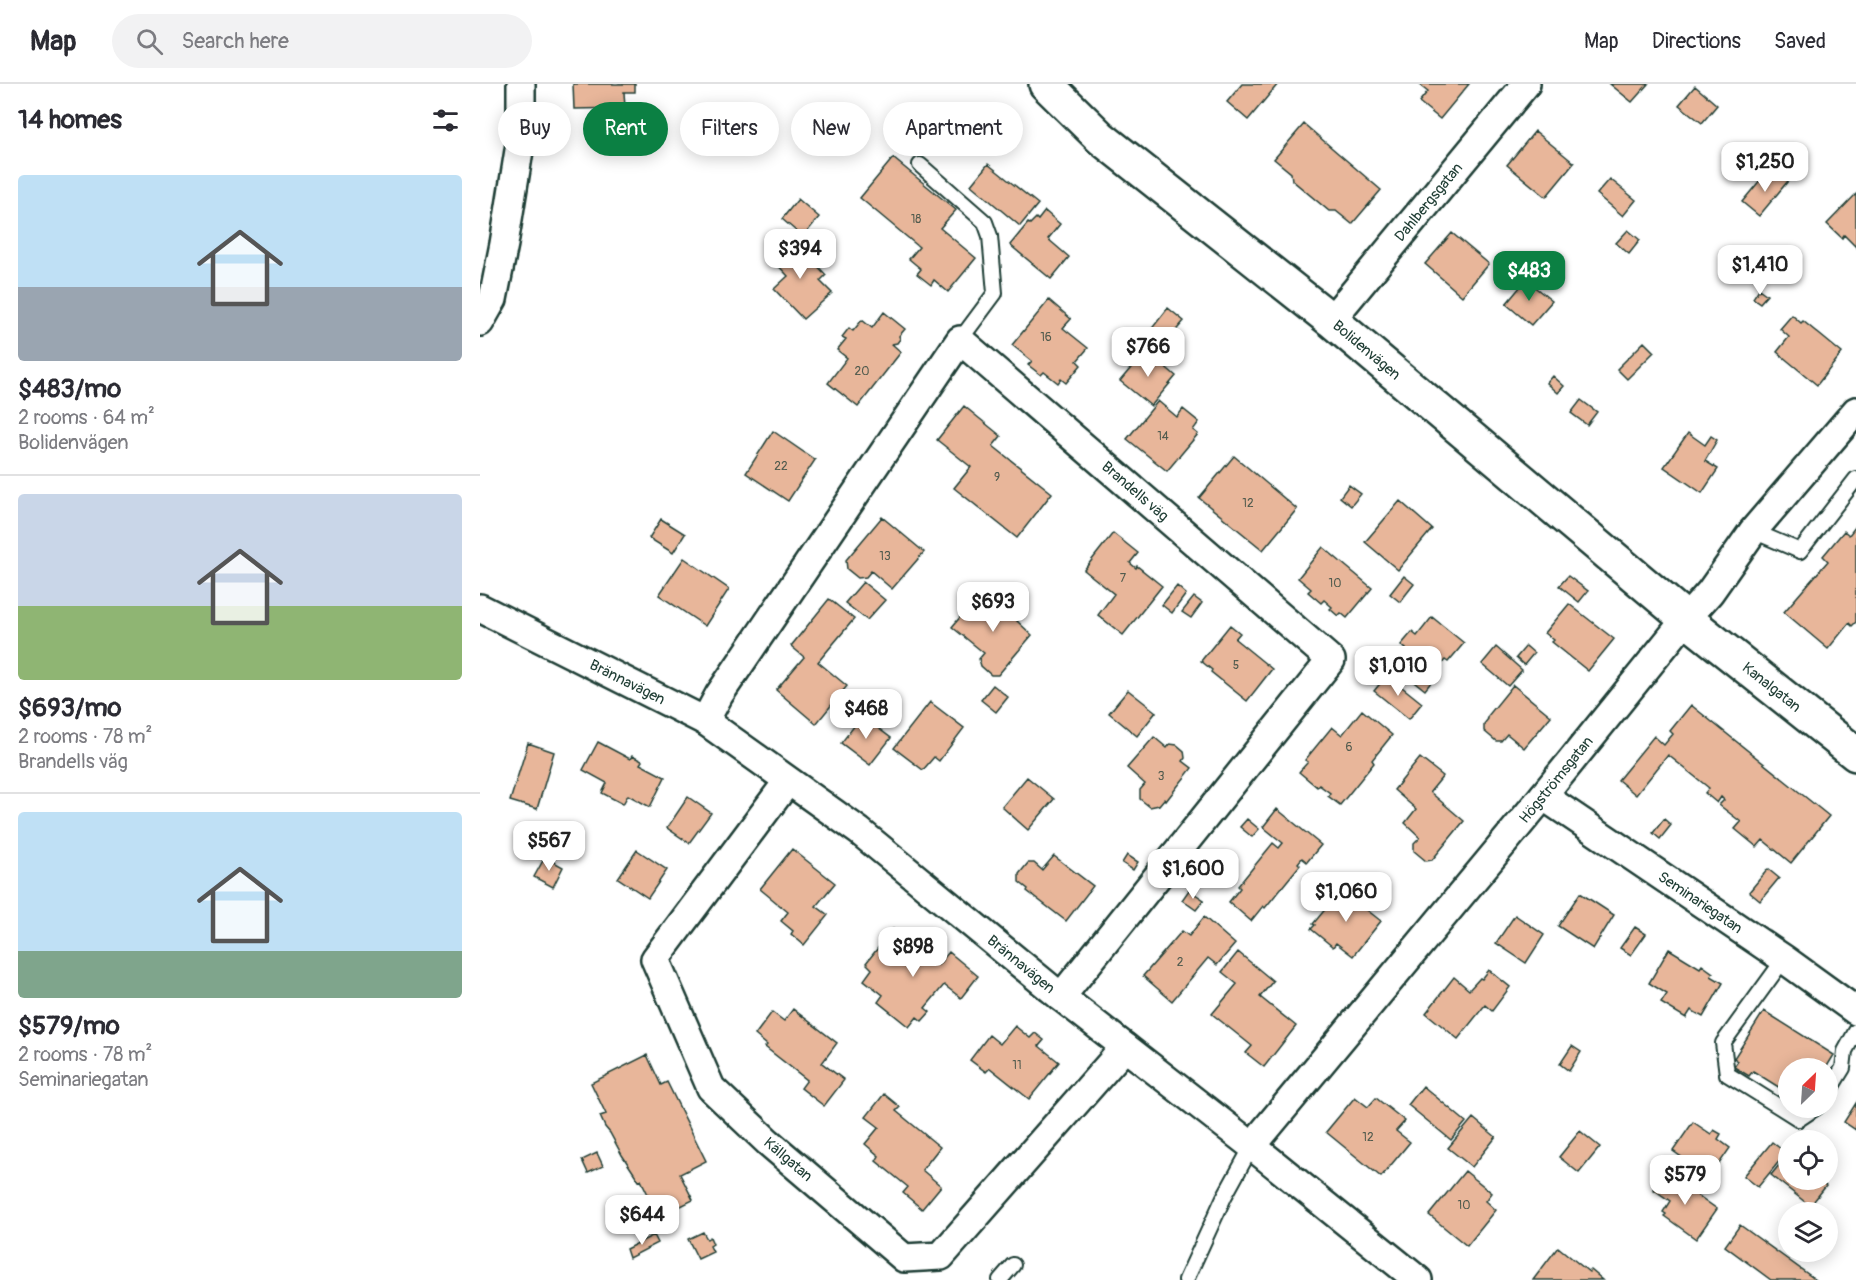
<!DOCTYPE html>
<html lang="en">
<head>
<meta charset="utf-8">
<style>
	:root { --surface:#fff; --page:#f2f2f3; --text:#2b2b33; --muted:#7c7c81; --line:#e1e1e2; --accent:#0b8043 }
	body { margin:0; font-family:Pangolin,sans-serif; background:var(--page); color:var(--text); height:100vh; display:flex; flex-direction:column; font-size:22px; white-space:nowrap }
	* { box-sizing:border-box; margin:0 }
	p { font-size:20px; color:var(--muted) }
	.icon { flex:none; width:33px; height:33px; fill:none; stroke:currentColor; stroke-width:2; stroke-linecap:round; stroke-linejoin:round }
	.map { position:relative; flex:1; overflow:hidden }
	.details { display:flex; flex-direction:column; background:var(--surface); width:480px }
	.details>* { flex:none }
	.hud { position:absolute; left:18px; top:18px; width:570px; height:54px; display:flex; gap:12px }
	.needle { width:39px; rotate:25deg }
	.fabs { position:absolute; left:1298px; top:974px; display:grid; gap:12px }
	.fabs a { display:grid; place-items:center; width:60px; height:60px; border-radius:50%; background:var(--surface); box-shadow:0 3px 15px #0003; font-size:30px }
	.price { position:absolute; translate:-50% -51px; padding:0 14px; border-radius:12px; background:#fff; color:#222; font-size:20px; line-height:39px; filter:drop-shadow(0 2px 3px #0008) }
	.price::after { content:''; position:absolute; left:50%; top:36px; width:18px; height:14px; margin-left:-9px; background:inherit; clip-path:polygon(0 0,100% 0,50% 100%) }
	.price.selected { background:var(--accent); color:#fff }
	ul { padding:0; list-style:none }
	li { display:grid; align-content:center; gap:12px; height:318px; padding:0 18px }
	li+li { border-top:2px solid var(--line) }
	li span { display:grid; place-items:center; height:186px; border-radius:6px; color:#555 }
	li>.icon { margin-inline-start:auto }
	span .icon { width:108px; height:108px; fill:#fffc; stroke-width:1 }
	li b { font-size:26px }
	h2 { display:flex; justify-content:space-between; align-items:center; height:72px; padding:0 18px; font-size:26px }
	.tag { padding:0 21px; border-radius:27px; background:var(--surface); box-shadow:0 3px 15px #0003; font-size:21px; line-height:54px }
	.tag.selected { background:var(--accent); color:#fff }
	header { display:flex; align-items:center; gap:36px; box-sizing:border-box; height:84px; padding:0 30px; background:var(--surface); border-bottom:2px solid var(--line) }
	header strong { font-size:28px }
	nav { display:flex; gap:33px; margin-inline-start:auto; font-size:21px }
	.search { width:420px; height:54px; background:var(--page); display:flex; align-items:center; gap:15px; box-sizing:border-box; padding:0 21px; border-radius:33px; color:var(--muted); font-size:22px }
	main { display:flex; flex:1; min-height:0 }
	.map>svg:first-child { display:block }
</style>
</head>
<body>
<header>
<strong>Map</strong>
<div class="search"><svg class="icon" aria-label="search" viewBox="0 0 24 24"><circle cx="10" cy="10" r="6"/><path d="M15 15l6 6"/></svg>Search here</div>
<nav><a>Map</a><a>Directions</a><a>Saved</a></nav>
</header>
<main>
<section class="details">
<h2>14 homes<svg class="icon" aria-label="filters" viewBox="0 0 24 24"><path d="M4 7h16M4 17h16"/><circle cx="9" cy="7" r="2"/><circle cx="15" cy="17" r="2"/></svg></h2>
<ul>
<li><span style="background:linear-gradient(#bfe0f5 60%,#9aa5b1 0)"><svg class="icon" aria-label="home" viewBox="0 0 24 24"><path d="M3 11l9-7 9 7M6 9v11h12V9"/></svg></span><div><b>$483/mo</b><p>2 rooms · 64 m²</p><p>Bolidenvägen</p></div></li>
<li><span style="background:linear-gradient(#c9d6e8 60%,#8fb573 0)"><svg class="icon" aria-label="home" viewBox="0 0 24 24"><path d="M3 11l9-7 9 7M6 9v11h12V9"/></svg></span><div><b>$693/mo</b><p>2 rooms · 78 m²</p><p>Brandells väg</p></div></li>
<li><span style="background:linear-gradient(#bfe0f5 75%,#7fa58c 0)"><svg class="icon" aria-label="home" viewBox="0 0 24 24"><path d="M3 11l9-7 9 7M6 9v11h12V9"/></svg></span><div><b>$579/mo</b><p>2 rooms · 78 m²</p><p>Seminariegatan</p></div></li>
</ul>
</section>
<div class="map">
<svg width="1376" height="1196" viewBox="0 0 1376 1196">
	<rect width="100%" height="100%" fill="#fff"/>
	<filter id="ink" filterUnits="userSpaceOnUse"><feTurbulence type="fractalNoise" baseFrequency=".0167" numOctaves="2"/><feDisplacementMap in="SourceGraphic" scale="12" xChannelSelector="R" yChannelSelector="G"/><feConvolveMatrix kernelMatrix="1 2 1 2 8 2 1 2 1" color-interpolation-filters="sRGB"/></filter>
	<g filter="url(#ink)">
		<path fill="#e8b69a" stroke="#1f3d34" stroke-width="1.5" d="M93 0H155V8H144L145 24 94 25Z
			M762 0H798L768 36 747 18Z
			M939 0H989L960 35 939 18 948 7Z
			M1130 0H1168L1152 18Z
			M1215 2 1237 21 1222 39 1199 21Z
			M824 40 901 106 872 140 856 127H849L812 96 811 89 794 75Z
			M1055 47 1094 79 1066 113 1027 81Z
			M413 74 476 126 460 144 496 174 468 208 454 196 451 201 437 190 441 185 429 175 439 163 380 114Z
			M508 80 558 120 540 142 491 101Z
			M1295 85 1308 97 1279 132 1262 118 1281 95 1284 98Z
			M1130 95 1156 116 1143 132 1117 110Z
			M1376 110V163L1364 151 1362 154 1347 140Z
			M318 115 339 133 323 153 302 135Z
			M565 127 580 140 568 155 589 173 571 195 530 161 548 139 550 140 556 134 558 136Z
			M1148 146 1160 156 1149 170 1136 159Z
			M972 149 1009 180 982 212 945 180Z
			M313 155 332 175 326 180 328 183 333 177 346 191 340 197 352 209 323 235 294 205 308 192 292 175Z
			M1046 196 1072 217 1051 241 1026 220Z
			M1279 205 1287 211 1280 219 1273 214Z
			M569 216 591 235 583 244 608 264 597 277 601 281 586 299 581 295 578 299 564 288 561 291 548 281 552 277 532 261Z
			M688 224 704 237 692 251 685 246 675 259 666 252Z
			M404 228 425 245 419 252 420 255 417 259 412 260 421 268 378 323 348 299 367 274 357 266 366 255 362 253 369 244 373 247 382 236 392 244Z
			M1312 231 1321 239 1323 237 1362 269 1337 301 1297 268 1309 253 1300 245Z
			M1164 258 1174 268 1147 295 1137 285Z
			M666 266 696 292 671 322 640 297Z
			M1073 292 1084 302 1078 309 1067 299Z
			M1101 316 1117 328 1107 341 1091 329Z
			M678 317 697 333 703 325 719 338 713 346 718 350 687 387 647 355Z
			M484 322 521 352 513 362 572 409 537 454 474 404 491 383 457 356Z
			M293 347 335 376 308 417 266 389Z
			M1208 349 1225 361 1231 352 1237 356 1225 377 1238 385 1222 409 1184 383Z
			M754 372 817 425 783 466 719 414Z
			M869 401 881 410 871 422 860 413Z
			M920 417 952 445 918 486 885 458Z
			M402 433 444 468 412 505 391 487 386 493 378 494 367 485 366 476Z
			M181 435 205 450 193 469 169 454Z
			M1376 442V538L1372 542 1369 539 1348 565 1304 528 1348 477 1343 472 1364 447 1369 451Z
			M633 449 658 469 650 479 656 484 657 482 682 502 643 551 618 531 634 510 604 486Z
			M843 463 892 504 867 534 861 529 858 532 850 525 852 523 844 516 841 519 828 508 831 505 818 494Z
			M204 474 249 505 225 542 179 511Z
			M924 492 934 500 920 518 910 510Z
			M1088 492 1108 507 1099 518 1079 502Z
			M383 498 405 516 387 536 365 519Z
			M697 502 706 510 692 529 682 521Z
			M501 508 519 523 522 519 540 534 537 537 552 551 518 591H511L501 582 499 575 504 569 472 543Z
			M714 513 722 519 711 534 702 528Z
			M349 515 374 535 338 578 367 602 336 640 296 606 324 573 311 562Z
			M1089 520 1134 555 1108 587 1072 558 1074 556 1065 549Z
			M952 533 984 559 968 578 965 576 953 590 956 592 945 606 914 581 926 565 921 561 932 548 937 552Z
			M750 541 760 549 755 555 792 585 767 617 731 588 732 586 721 577Z
			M1046 562 1054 569 1044 581 1036 574Z
			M1016 563 1042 586 1028 602 1002 580Z
			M907 591 942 619 929 635 894 607Z
			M513 601 528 613 516 628 501 616Z
			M1033 601 1071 632 1044 664 1027 650 1021 657H1016L1004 647V640L1008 635 1007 633Z
			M648 606 676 628 657 652 629 629Z
			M450 618 484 644 459 677 454 673 443 686 414 664Z
			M1211 621 1349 732 1311 779 1283 756 1277 763 1255 745 1261 738 1239 721 1244 716 1241 713 1237 719 1225 709 1229 704 1188 671 1156 711 1138 696 1174 652 1184 661 1193 650 1190 647Z
			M882 626 912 651 892 676 894 679 860 721 848 712 850 709 839 701 837 703 819 688 828 678 825 676 852 643 862 651Z
			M382 632 411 654 390 681 361 659Z
			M674 653 687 664 690 660 697 661 704 667 705 674 703 677 712 684 686 717 684 715 679 721 670 723 660 715V706L665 700 647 684Z
			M118 658 150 675 152 672 162 677 160 680 185 693 170 723 148 711 143 720 122 709 127 699 103 686Z
			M48 659 74 668 57 725 30 717Z
			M940 674 963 692 950 708 984 737 952 776 946 777 934 767V759L940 753 925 739 936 725 914 706Z
			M547 693 574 715 548 746 522 723Z
			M208 713 231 729 209 759 187 744Z
			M797 725 841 761 827 778 822 774 818 779 820 781 785 824 783 822 771 837 749 818 760 804 758 802 793 759 799 764 803 759 783 743Z
			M767 735 779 745 772 753 760 743Z
			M1184 735 1191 741 1180 755 1173 749Z
			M312 765 355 799 336 822 348 831 324 861 311 850 313 847 301 837 308 828 280 805Z
			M157 766 187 786 168 814 138 794Z
			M647 771 658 778 653 786 642 779Z
			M574 772 613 802 586 837 547 807 548 805 539 798V790L548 779H554L562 786Z
			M65 773 83 783 73 803 54 793Z
			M1288 785 1299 794 1280 817 1269 808Z
			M862 805 878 818 880 815 890 823 887 826 901 837 873 872 856 859 853 863 831 845 835 841 833 840Z
			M709 806 724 816 716 826 702 816Z
			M1100 809 1134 831 1113 865 1078 842Z
			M1035 831 1064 851 1046 879 1016 859Z
			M724 833 755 860 737 881 728 874 692 917 663 892 702 847 709 852Z
			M1155 843 1166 850 1151 871 1140 864Z
			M413 845 458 881 469 868 498 892 481 914 464 901 445 924 450 928 442 937 437 933 429 943 398 918 403 911 384 896 392 885 386 879Z
			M1189 865 1220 884 1222 881 1233 889 1231 892 1243 899 1223 933 1211 926 1206 934 1181 919 1187 910 1169 899Z
			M758 868 793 897 780 913 816 942 784 983 766 969 772 962 732 930 757 900 742 888Z
			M1009 886 1030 903 1012 927 1005 921 978 955 946 929 974 893 989 906 1000 894 1002 895Z
			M313 925 357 959 342 979 364 996 344 1022 321 1004 327 996 285 963 287 961 275 951 292 928 304 937Z
			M1284 927 1354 971 1346 984H1308V1017L1301 1012 1305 1007 1273 987 1269 992 1254 983 1258 977 1254 974Z
			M535 942 550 954 555 949 564 956 559 962 579 978 549 1015 510 984 506 988 490 976 509 951 520 960Z
			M1092 962 1101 968 1089 987 1080 980Z
			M167 971 181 1001 187 998 226 1077 200 1090 213 1116 179 1133 161 1096 159 1097 142 1071 130 1049 125 1043 120 1032 126 1030 111 999Z
			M943 1002 986 1038 971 1056 928 1021Z
			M404 1010 420 1023 416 1027 460 1063 442 1086 461 1102 442 1125 423 1109 428 1103 396 1077 399 1072 385 1060 399 1043 386 1033Z
			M875 1013 888 1023 896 1014 925 1037 916 1047 930 1058 901 1093 846 1048Z
			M1376 1019V1046L1364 1038Z
			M993 1034 1016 1053 992 1083 968 1064Z
			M1213 1038 1231 1050 1234 1046 1241 1050 1238 1055 1250 1064 1230 1093 1193 1067Z
			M1100 1047 1120 1063 1099 1089 1079 1073Z
			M1292 1058 1306 1069 1278 1103 1264 1092Z
			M117 1069 123 1082 108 1089 102 1076Z
			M1308 1070V1095H1338L1346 1102 1330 1122 1291 1091Z
			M985 1087 1012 1109 1006 1117 1016 1126 987 1162 949 1131Z
			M1185 1088 1237 1125 1216 1155 1184 1132 1186 1130 1183 1128 1190 1117 1173 1105Z
			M1260 1141 1336 1196H1291L1245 1162Z
			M223 1148 227 1155 230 1153 233 1160 230 1162 233 1168 218 1175 208 1155Z
			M174 1151 178 1159 149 1174 146 1165Z
			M1078 1163 1109 1188 1111 1186 1123 1196H1053Z"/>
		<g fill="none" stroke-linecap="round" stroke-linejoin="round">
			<g stroke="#1f3d34" stroke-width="18">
				<path id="lane" d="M440 81 505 138 510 152 515 209 480 256
					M1273 447 1320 467 1376 395
					M1304 875 1243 959 1247 990 1319 1035 1337 1023
					M1347 1010 1363 984 1365 967 1376 947
					M520 1196 533 1181
					M706 1196 744 1113 772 1062"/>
			</g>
			<g stroke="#1f3d34" stroke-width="32">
				<g id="street">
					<path id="s1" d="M851 236 1046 0"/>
					<path d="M0 238 13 215 24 160 41 54V0"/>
					<path id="s2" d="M0 524 225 637 379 747 581 913 772 1062 938 1196"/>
					<path id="s3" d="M225 637 239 611 480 256 851 576 581 913"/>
					<path id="s4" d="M308 697 175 875 231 1004 288 1058 424 1174 461 1172 645 963"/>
					<path id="s5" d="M1063 712 1304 875 1376 927"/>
					<path id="s6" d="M772 1062 1063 712 1206 535 1230 508 1273 447 1376 327"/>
				</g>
			</g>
			<g stroke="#1f3d34" stroke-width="38">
				<g id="secondary">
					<path id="s7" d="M566 0 621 54 851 236 1206 535 1376 670"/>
				</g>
			</g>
			<use href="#lane" stroke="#fff" stroke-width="14"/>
			<use href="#street" stroke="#fff" stroke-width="27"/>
			<use href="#secondary" stroke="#fff" stroke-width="33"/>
		</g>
	</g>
	<g text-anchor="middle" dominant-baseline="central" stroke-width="6" stroke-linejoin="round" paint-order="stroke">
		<g font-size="12" fill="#515b4e">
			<text x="436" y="135">18</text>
			<text x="566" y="253">16</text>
			<text x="382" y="287">20</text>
			<text x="683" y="352">14</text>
			<text x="301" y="382">22</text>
			<text x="517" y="393">9</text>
			<text x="768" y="419">12</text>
			<text x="405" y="472">13</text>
			<text x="643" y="494">7</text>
			<text x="855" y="499">10</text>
			<text x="756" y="581">5</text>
			<text x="869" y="663">6</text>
			<text x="681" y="692">3</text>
			<text x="700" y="878">2</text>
			<text x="537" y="981">11</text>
			<text x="888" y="1053">12</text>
			<text x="984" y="1121">10</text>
		</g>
		<g font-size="15" fill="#1f3d34" stroke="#fff">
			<text stroke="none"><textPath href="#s1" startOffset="153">Dahlbergsgatan</textPath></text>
			<text stroke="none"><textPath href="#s7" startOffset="417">Bolidenvägen</textPath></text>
			<text stroke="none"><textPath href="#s3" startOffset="690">Brandells väg</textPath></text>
			<text stroke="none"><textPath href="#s2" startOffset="165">Brännavägen</textPath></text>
			<text stroke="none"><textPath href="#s7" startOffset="944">Kanalgatan</textPath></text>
			<text stroke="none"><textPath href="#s6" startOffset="476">Högströmsgatan</textPath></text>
			<text stroke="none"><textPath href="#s5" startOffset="190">Seminariegatan</textPath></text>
			<text stroke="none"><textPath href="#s2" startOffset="651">Brännavägen</textPath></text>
			<text stroke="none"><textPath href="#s4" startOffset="468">Källgatan</textPath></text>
		</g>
	</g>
</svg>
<div class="fabs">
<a><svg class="needle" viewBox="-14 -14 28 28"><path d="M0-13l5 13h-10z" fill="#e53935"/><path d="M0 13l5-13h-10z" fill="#7c7c81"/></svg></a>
<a><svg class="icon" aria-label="locate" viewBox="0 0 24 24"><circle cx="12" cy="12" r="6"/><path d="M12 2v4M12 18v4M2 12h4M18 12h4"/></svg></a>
<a><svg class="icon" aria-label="layers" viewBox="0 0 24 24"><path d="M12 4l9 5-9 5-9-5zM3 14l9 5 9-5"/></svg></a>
</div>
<b class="price" style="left:1285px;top:109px">$1,250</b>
<b class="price" style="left:320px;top:196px">$394</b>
<b class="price" style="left:1280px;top:212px">$1,410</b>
<b class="price selected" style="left:1049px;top:218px">$483</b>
<b class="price" style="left:668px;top:294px">$766</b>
<b class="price" style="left:513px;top:549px">$693</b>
<b class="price" style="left:918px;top:613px">$1,010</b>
<b class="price" style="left:386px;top:656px">$468</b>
<b class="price" style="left:69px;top:788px">$567</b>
<b class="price" style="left:713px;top:816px">$1,600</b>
<b class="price" style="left:866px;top:839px">$1,060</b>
<b class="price" style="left:433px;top:894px">$898</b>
<b class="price" style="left:1205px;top:1122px">$579</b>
<b class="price" style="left:162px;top:1162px">$644</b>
<div class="hud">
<a class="tag">Buy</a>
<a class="tag selected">Rent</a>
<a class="tag">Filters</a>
<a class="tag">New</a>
<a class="tag">Apartment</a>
</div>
</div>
</main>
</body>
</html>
